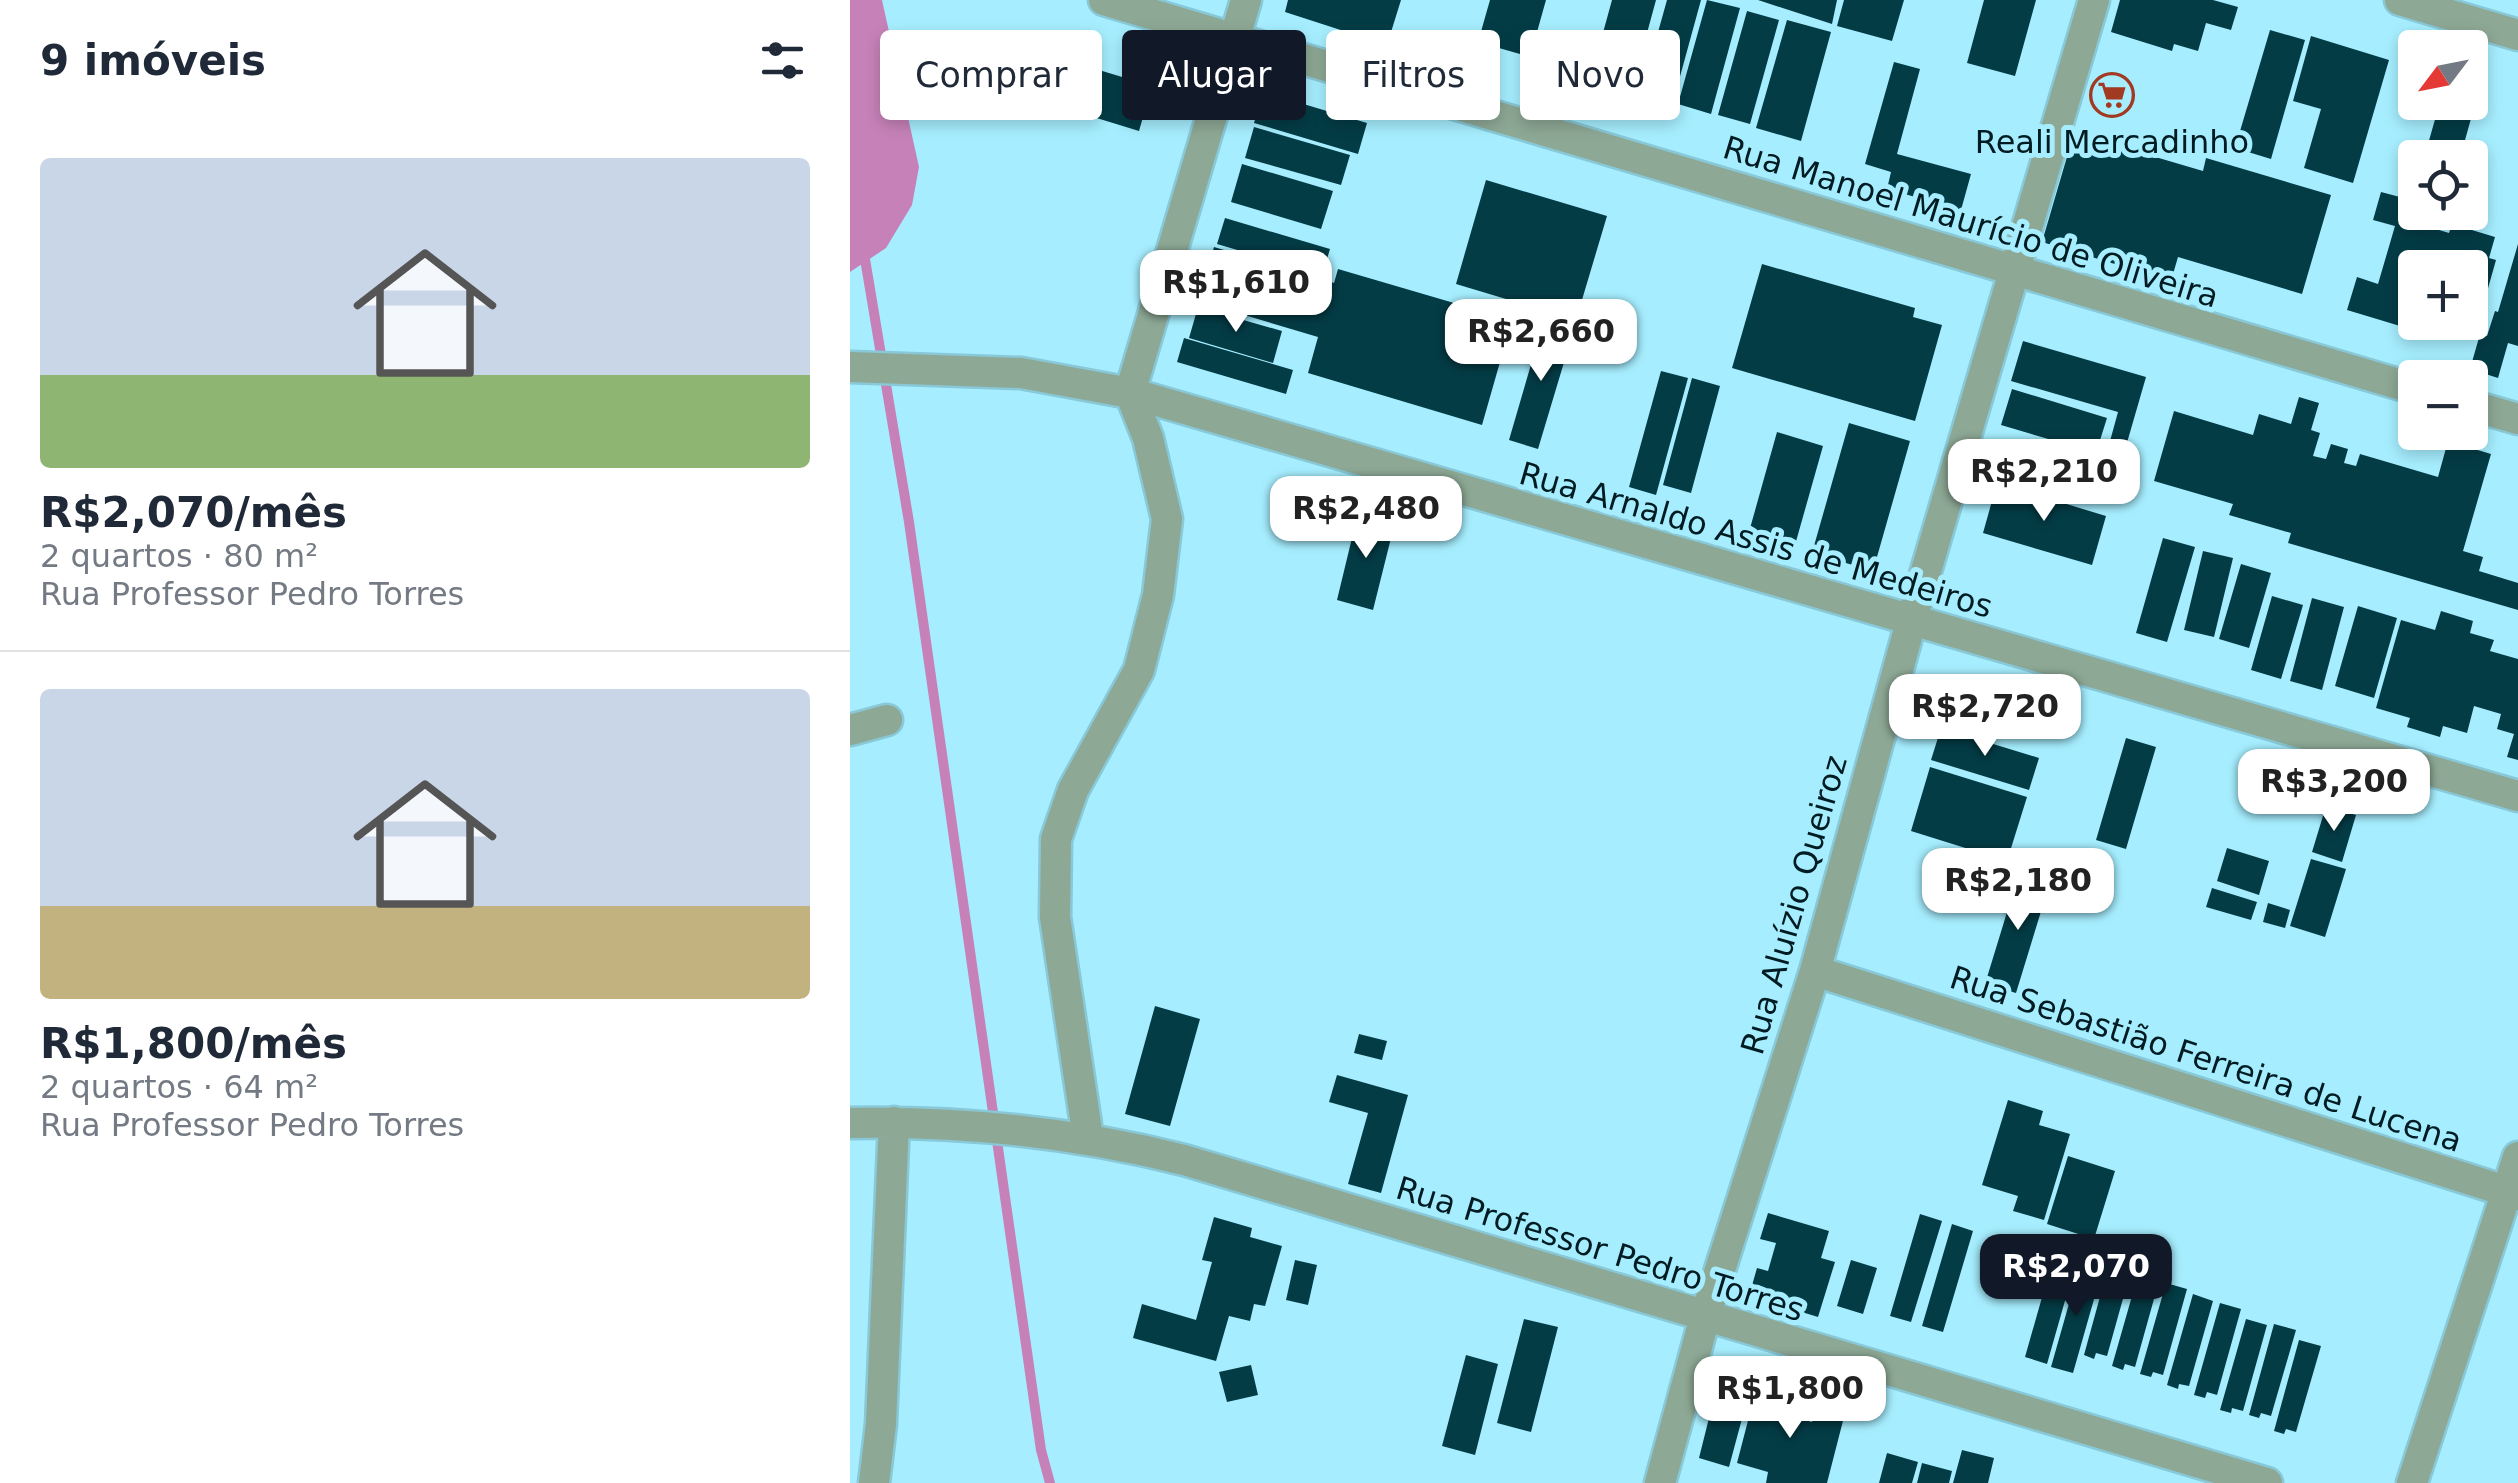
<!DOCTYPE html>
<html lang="pt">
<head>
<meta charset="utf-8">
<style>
	:root { --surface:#fff; --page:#f2f2f3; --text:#1f2937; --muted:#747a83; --line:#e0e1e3; --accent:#111827 }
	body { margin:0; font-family:"DejaVu Sans",sans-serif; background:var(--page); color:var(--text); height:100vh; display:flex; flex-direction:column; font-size:38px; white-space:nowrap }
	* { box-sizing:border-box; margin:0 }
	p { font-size:32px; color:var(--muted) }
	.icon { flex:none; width:55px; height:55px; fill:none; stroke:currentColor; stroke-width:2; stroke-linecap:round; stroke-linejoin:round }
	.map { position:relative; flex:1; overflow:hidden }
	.sheet { display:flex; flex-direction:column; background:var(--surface); width:850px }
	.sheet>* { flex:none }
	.guide { position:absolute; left:30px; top:30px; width:950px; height:90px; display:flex; gap:20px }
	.needle { width:65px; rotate:238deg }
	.controls { position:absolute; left:1548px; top:30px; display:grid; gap:20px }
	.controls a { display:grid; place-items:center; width:90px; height:90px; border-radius:10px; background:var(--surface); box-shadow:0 5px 15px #0003; font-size:50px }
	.price { position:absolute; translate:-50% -85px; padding:0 22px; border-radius:20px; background:#fff; color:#222; font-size:32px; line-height:65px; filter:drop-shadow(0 2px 5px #0008) }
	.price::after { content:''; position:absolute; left:50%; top:60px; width:30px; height:22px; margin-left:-15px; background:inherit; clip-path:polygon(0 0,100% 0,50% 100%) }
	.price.active { background:var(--accent); color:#fff }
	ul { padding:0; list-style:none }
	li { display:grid; align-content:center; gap:20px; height:530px; padding:0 40px }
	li+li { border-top:2px solid var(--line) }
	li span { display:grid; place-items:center; height:310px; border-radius:10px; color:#555 }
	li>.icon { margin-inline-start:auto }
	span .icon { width:180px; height:180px; fill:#fffc; stroke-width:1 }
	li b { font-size:42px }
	h2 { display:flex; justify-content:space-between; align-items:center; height:120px; padding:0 40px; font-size:42px }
	.chip { padding:0 35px; border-radius:10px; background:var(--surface); box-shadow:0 5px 15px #0003; font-size:35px; line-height:90px }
	.chip.active { background:var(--accent); color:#fff }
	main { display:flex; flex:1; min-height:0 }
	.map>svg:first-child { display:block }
</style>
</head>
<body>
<main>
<section class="sheet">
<h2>9 imóveis<svg class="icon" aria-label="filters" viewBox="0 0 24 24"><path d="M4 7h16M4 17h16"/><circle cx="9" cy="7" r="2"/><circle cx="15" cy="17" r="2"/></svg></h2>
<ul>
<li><span style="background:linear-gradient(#c9d6e8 70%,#8fb573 0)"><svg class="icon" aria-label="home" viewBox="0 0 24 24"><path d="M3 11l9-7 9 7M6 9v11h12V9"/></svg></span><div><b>R$2,070/mês</b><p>2 quartos · 80 m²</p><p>Rua Professor Pedro Torres</p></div></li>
<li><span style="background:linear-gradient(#c9d6e8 70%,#c2b280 0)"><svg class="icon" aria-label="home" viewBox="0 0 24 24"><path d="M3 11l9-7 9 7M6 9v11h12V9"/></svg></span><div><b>R$1,800/mês</b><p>2 quartos · 64 m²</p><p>Rua Professor Pedro Torres</p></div></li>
</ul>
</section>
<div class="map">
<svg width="1668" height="1483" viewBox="0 0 1668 1483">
	<rect width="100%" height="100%" fill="#a6eeff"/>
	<path fill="#c682b8" d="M0 0H32L69 167 62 205 36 248 0 272Z"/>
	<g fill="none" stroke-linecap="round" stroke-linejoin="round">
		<path stroke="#c682b8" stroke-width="10" d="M14 253 59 522 191 1450 200 1483"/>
	</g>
	<path fill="#043c46" d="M438 0H551L537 45 435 12Z
		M640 0H696L680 57 628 42Z
		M762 0H806L781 92 740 80Z
		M817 0H851L823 102 791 93Z
		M857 0 890 8 861 114 828 104Z
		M908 0H987L982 24Z
		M994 0H1054L1042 41 987 26Z
		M1134 0H1186L1165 76 1117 63Z
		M1270 0H1363L1388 7 1381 30 1356 23 1348 51 1324 44 1322 51 1261 32Z
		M897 11 929 20 900 124 868 115Z
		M937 20 981 32 951 141 906 128Z
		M1420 30 1455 40 1421 159 1385 148Z
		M1461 36 1539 60 1503 183 1454 168 1471 109 1443 101Z
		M218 45 244 53 239 67 302 86 289 131 188 100 201 55 214 59Z
		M1044 62 1070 69 1047 154 1121 174 1111 210 1037 189 1041 172 1015 164Z
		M1620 88 1629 90 1610 158H1574L1590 102H1620Z
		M413 92 517 123 508 154 404 123Z
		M404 127 500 155 491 185 395 158Z
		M1224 133 1353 171 1356 158 1481 195 1452 294 1328 257 1321 281 1192 242Z
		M392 164 483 191 471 229 381 202Z
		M636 180 757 216 726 320 606 284Z
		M1531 192 1565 201V212H1594L1589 230 1599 233 1602 224 1645 237 1639 258 1646 260 1633 306 1620 302V268H1565V311L1560 329 1497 310 1507 277 1528 284 1545 226 1523 220Z
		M375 218 480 249 472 275 367 244Z
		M1668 244V346L1658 343 1648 378 1620 369 1630 334 1637 336 1645 311 1648 312Z
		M364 247 484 283 488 269 662 320 632 425 458 373 468 337 361 305 368 278 356 274Z
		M912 264 1065 308 1063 317 1092 325 1065 421 882 368Z
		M348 307 432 331 423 363 339 338Z
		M694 320 724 329 688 449 659 440Z
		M334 338 443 370 436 394 327 362Z
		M1173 341 1296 377 1270 467 1254 463 1268 412 1161 381Z
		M811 371 838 378 806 495 779 487Z
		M842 378 870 386 841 493 813 485Z
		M1162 389 1257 418 1246 453 1151 425Z
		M1449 397 1469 403 1461 430 1470 433 1463 456 1476 459 1481 444 1498 449 1494 463 1506 466 1510 454 1588 477 1598 441 1641 454 1613 551 1633 557 1629 571 1668 583V610L1438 543 1441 533 1379 515 1383 504 1304 481 1324 411 1403 435 1409 414 1441 424Z
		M999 423 1060 441 1023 571 962 553Z
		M927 432 973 446 945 545 899 532Z
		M1147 483 1256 516 1242 565 1133 533Z
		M508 513 545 522 523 610 487 600Z
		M1313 538 1345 547 1317 642 1286 633Z
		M1353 551 1383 558 1364 637 1334 630Z
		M1391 564 1421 573 1399 648 1369 639Z
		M1422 596 1453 605 1431 679 1401 670Z
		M1462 598 1494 607 1472 690 1440 681Z
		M1508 606 1547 618 1524 698 1485 686Z
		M1591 611 1623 621 1620 633 1644 640 1640 651 1668 659V760L1657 757 1664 734 1647 729 1651 714 1624 706 1617 733 1593 726 1590 737 1557 727 1560 718 1526 708 1551 620 1585 630Z
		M1091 728 1189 758 1179 790 1081 760Z
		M1276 738 1306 747 1276 849 1246 840Z
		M1080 767 1177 797 1157 861 1061 831Z
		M1476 806 1506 815 1492 862 1462 852Z
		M1377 848 1419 861 1409 895 1367 881Z
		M1461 859 1496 869 1475 937 1440 926Z
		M1169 873 1200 882 1166 993 1135 984Z
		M1362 888 1407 902 1401 920 1356 907Z
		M1418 903 1440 910 1435 928 1413 922Z
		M305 1006 350 1019 320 1126 275 1114Z
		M509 1034 537 1041 532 1060 504 1053Z
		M487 1075 558 1095 531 1193 498 1184 518 1113 479 1102Z
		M1158 1100 1193 1111 1189 1125 1220 1134 1194 1220 1163 1211 1168 1196 1132 1185Z
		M1218 1156 1265 1171 1244 1239 1197 1224Z
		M918 1213 979 1231 971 1258 985 1262 968 1317 899 1296 907 1268 918 1271 926 1243 910 1239Z
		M1070 1214 1092 1221 1061 1322 1040 1316Z
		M364 1217 402 1228 400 1237 432 1246 415 1306 404 1304 400 1321 379 1316 366 1361 283 1338 292 1304 346 1320 362 1262 352 1260Z
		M1102 1224 1123 1231 1093 1332 1072 1326Z
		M1204 1255 1226 1262 1197 1364 1175 1357Z
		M445 1260 467 1265 458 1305 436 1300Z
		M1001 1260 1027 1268 1013 1314 987 1306Z
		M1259 1264 1281 1270 1257 1356 1246 1353 1244 1359 1234 1355Z
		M1230 1265 1252 1271 1223 1373 1201 1367Z
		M1288 1275 1309 1281 1285 1367 1275 1364 1273 1370 1262 1366Z
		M1316 1283 1337 1289 1313 1375 1303 1372 1301 1377 1290 1374Z
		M1343 1294 1363 1301 1339 1386 1329 1384 1328 1389 1317 1385Z
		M1370 1303 1391 1309 1367 1395 1357 1392 1355 1398 1344 1395Z
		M674 1319 708 1327 681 1432 647 1423Z
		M1396 1319 1417 1325 1393 1411 1382 1408 1381 1413 1370 1410Z
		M1424 1324 1446 1330 1421 1416 1411 1413 1409 1418 1399 1415Z
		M1449 1340 1471 1346 1446 1432 1436 1429 1434 1434 1424 1431Z
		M616 1355 648 1364 625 1455 592 1446Z
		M401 1365 408 1395 377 1402 369 1372Z
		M872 1366 904 1374 879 1467 849 1458Z
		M907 1386 938 1394 933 1414 962 1422 966 1406 995 1413 977 1483H916L918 1472 887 1463Z
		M1112 1450 1144 1458 1138 1483H1103Z
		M1037 1453 1068 1462 1062 1483H1029Z
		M1072 1463 1102 1471 1099 1483H1067Z"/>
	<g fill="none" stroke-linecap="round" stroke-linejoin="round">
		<g stroke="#88c8d7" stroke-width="35">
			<path id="minor" d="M254 0 1565 389
				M1550 0 1668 35
				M0 367 171 373 280 393 1668 796
				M1620 405 1668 419
				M0 730 37 720
				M965 971 1668 1195
				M0 1123C114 1121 223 1132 334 1160L1417 1483
				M238 1138 205 917 206 839 223 790 289 670 308 595 317 519 298 438 280 393 396 0
				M24 1483 31 1424 44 1122
				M810 1483 855 1317 965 971 1061 622 1244 0
				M1562 1483 1668 1157"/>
		</g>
		<use href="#minor" stroke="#8da895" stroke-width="30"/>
	</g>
	<defs>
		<g id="supermarket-ring" transform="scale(2.25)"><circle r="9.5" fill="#a6eeff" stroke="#a23921" stroke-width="1.5"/><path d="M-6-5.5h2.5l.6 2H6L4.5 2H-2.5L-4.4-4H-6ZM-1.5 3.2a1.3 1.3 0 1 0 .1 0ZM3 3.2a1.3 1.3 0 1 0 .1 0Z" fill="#a23921"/></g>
	</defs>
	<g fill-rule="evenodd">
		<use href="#supermarket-ring" x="1262" y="95"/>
	</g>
	<g text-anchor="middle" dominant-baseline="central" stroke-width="10" stroke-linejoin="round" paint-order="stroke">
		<g font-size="32" fill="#001b21" stroke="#a6eeff">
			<text x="1262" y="142">Reali Mercadinho</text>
		</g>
		<g font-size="32" fill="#001b21" stroke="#a6eeff">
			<text transform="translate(1121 222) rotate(17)">Rua Manoel Maurício de Oliveira</text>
			<text transform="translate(906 540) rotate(16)">Rua Arnaldo Assis de Medeiros</text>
			<text transform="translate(944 905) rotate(-74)">Rua Aluízio Queiroz</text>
			<text transform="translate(1356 1059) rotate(18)">Rua Sebastião Ferreira de Lucena</text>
			<text transform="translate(750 1249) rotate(17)">Rua Professor Pedro Torres</text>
		</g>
	</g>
</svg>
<div class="controls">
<a><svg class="needle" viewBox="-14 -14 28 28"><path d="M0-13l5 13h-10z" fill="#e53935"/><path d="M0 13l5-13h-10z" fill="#747a83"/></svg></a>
<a><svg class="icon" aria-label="locate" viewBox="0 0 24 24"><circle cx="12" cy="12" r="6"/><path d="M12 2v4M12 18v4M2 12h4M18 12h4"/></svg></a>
<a>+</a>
<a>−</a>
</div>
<b class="price" style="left:386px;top:335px">R$1,610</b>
<b class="price" style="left:691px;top:384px">R$2,660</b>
<b class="price" style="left:1194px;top:524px">R$2,210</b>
<b class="price" style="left:516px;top:561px">R$2,480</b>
<b class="price" style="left:1135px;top:759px">R$2,720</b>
<b class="price" style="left:1484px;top:834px">R$3,200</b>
<b class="price" style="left:1168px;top:933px">R$2,180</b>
<b class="price active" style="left:1226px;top:1319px">R$2,070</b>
<b class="price" style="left:940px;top:1441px">R$1,800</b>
<div class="guide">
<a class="chip">Comprar</a>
<a class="chip active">Alugar</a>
<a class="chip">Filtros</a>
<a class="chip">Novo</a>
</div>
</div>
</main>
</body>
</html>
